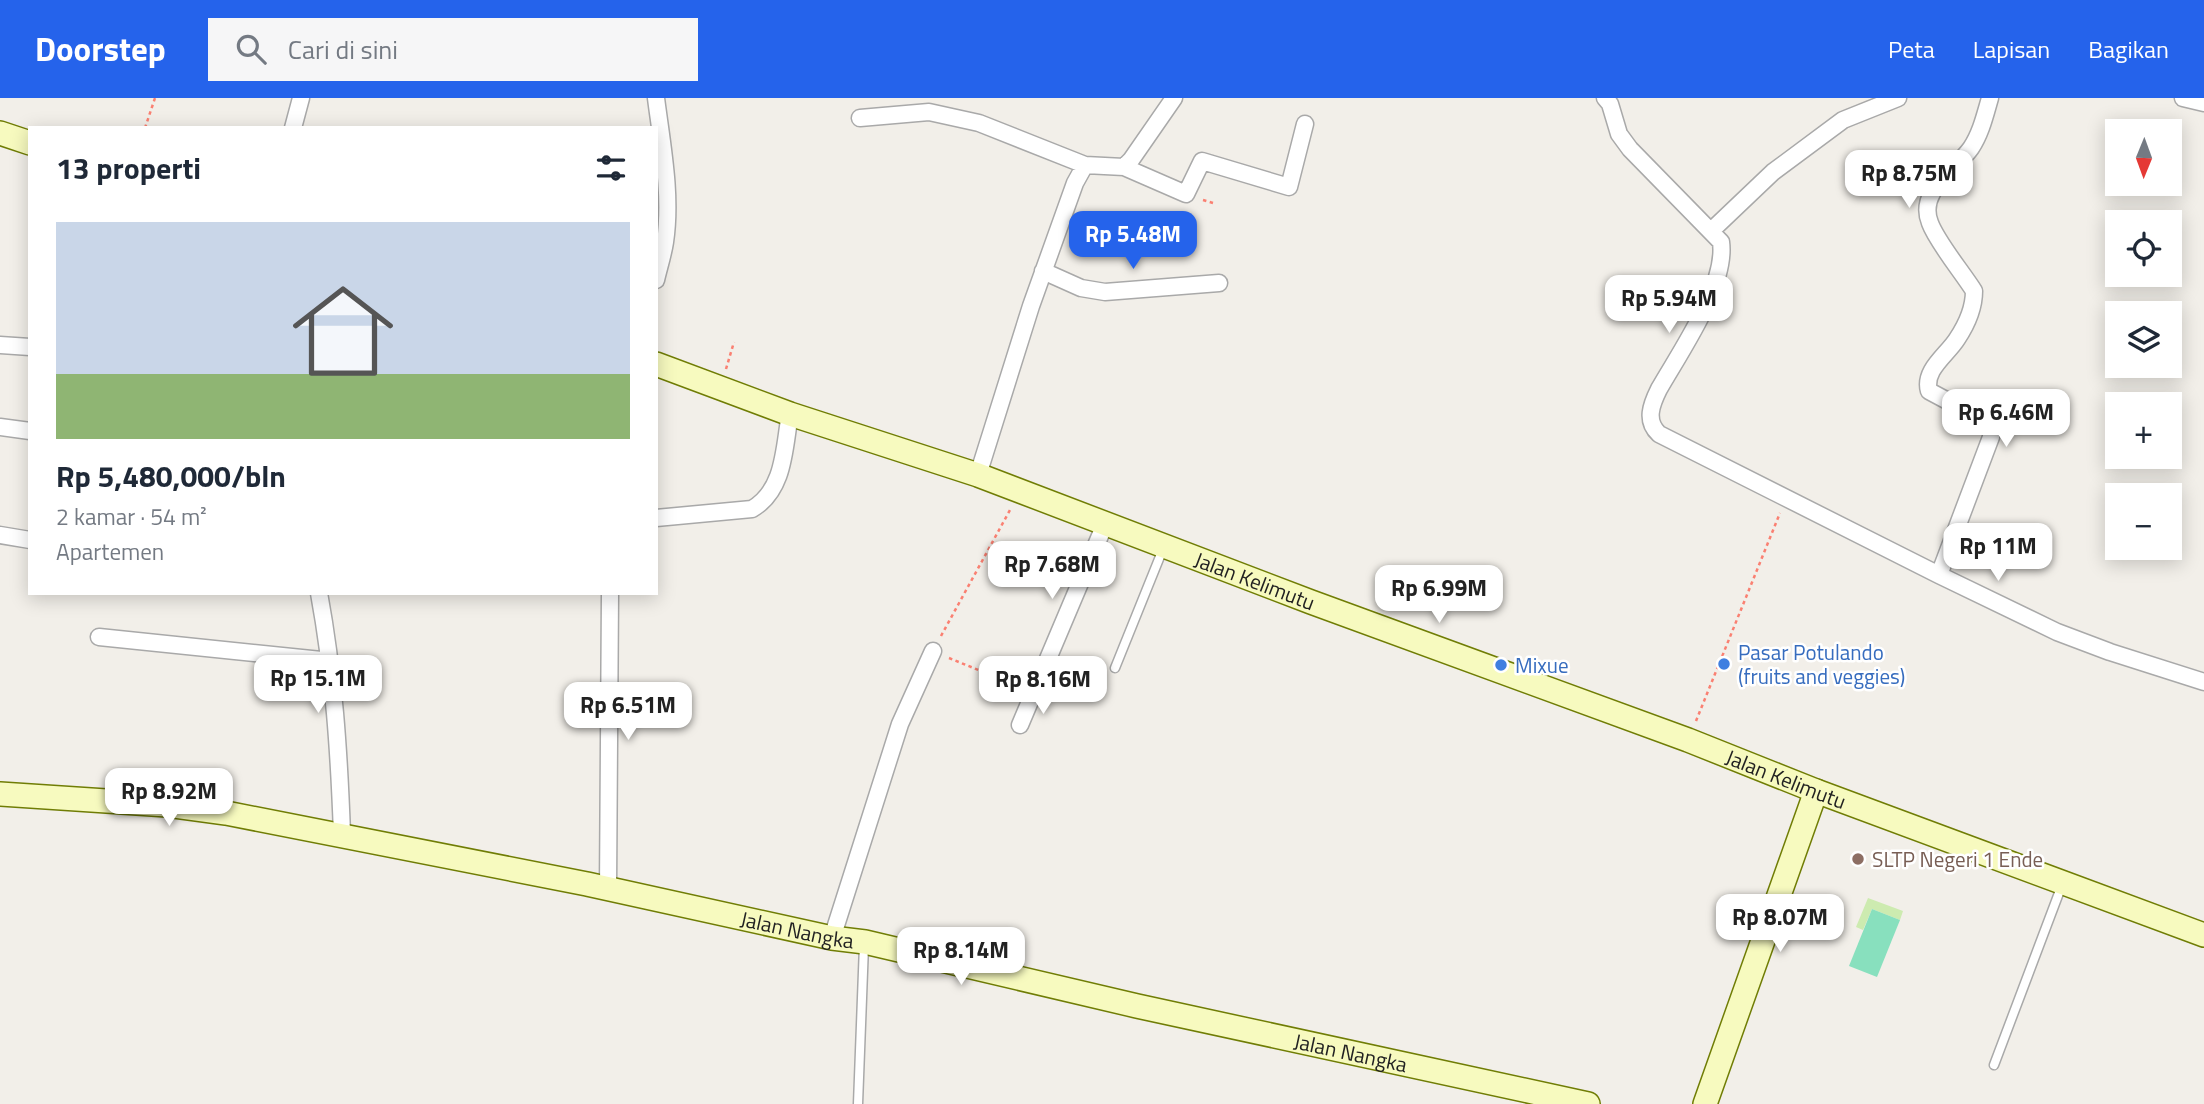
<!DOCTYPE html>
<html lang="id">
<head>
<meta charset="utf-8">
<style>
	:root { --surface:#fff; --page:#f6f6f7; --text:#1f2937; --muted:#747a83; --accent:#2563eb }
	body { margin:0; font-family:"Titillium Web",sans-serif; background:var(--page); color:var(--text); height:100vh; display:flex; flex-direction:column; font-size:26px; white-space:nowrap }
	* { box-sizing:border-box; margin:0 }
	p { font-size:23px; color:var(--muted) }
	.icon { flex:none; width:38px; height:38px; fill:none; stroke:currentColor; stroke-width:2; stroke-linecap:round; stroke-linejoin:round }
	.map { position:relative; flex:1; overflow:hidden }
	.side { position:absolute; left:28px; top:28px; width:630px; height:469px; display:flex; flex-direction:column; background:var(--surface); border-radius:0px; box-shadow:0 4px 18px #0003 }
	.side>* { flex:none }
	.needle { width:46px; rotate:181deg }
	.controls { position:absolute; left:2105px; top:21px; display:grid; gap:14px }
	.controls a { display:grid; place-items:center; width:77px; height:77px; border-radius:0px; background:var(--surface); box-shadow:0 4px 18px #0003; font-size:35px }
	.price { position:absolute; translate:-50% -60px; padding:0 16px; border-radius:14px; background:#fff; color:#222; font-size:23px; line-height:46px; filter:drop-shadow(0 2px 4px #0008) }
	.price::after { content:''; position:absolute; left:50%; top:42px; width:21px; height:16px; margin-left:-10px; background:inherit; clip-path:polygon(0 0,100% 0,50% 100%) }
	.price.selected { background:var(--accent); color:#fff }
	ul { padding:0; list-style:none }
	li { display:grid; align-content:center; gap:14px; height:371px; padding:0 28px }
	li span { display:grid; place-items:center; height:217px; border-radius:0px; color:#555 }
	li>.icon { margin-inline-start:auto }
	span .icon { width:126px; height:126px; fill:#fffc; stroke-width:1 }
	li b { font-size:30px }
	h2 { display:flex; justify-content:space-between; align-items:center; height:84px; padding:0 28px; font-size:30px }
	header { display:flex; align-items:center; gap:42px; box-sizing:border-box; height:98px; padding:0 35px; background:var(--accent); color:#fff }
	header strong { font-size:33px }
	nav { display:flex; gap:38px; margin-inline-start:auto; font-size:24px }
	.search { width:490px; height:63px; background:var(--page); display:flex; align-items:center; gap:18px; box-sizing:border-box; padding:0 24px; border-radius:0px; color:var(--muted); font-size:26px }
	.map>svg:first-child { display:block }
</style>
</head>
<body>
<header>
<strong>Doorstep</strong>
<div class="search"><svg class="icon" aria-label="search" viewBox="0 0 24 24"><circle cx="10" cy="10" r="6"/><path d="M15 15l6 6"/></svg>Cari di sini</div>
<nav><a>Peta</a><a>Lapisan</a><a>Bagikan</a></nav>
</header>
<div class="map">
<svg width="2204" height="1006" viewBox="0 0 2204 1006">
	<rect width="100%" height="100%" fill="#f2efe9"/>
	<path fill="#cdebb0" d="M1868 800 1903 813 1900 822 1872 811 1863 832 1856 829Z"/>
	<path fill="#88e0be" d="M1872 811 1900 822 1877 879 1849 868Z"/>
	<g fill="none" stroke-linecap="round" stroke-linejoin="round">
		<g stroke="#a9a9a9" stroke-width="11">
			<path id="lane" d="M1115 570 1163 451
				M1994 967 2062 787
				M858 1006 864 847"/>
		</g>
		<g stroke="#a9a9a9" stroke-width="19">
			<path id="street" d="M656 0C662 47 672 97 665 144 663 157 659 169 656 182
				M1605 0 1610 6 1619 36 1630 51 1721 144C1727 187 1680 254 1659 291 1651 307 1645 323 1659 336L1939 477 2057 534 2110 554 2204 584
				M2183 0 2204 5
				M860 20 929 14 979 25 1085 67
				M293 30 301 0
				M1124 69 1186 96 1202 63 1289 89 1305 26
				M1711 133 1773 74 1843 22 1898 0
				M1043 173 1081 190 1105 194 1219 185
				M0 247 30 249
				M0 329 30 333
				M978 377 1031 208 1075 85 1085 67 1124 69 1131 62 1174 0
				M656 420 752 411C785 392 784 349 790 316
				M0 437 30 442
				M1939 477 1991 339V328L1987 324 1929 293C1923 272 1947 257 1957 241 1967 226 1974 211 1974 193 1962 174 1937 144 1930 125 1917 93 1955 73 1971 50 1981 35 1985 17 1990 0
				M319 495C334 577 339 653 342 736
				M99 539 331 563
				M1020 627 1105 426
				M608 792 610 495
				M832 840 900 626 933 553"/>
		</g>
		<g stroke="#707d05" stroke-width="26">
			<g id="secondary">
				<path d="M0 35 30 45"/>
				<path id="s1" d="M656 266 790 316 978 377 1311 504 1688 642 1816 693 2204 837"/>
				<path id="s2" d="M0 696 167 707 226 715 587 786 832 840 865 844 1137 908 1588 1006"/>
				<path d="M1705 1006 1816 693"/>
			</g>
		</g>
		<path stroke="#fa8072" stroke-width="2.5" stroke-dasharray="3.5 3.5" stroke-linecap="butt" d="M145 30 155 0
			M1203 102 1213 105
			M726 271 734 244
			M941 538 1010 412
			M949 560 1020 589
			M1696 623 1780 415"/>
		<use href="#lane" stroke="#fff" stroke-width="8"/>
		<use href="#street" stroke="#fff" stroke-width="16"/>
		<use href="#secondary" stroke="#f7fabf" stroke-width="23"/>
	</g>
	<g fill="#3f7fe0" stroke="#fff" stroke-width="2.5">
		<circle cx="1724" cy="566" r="7"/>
		<circle cx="1501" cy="567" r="7"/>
	</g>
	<circle fill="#8d6e63" stroke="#fff" stroke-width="2.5" cx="1858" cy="761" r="7"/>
	<g text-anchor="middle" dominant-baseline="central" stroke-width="5" stroke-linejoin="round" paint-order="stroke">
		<g font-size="21" fill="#222" stroke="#fff">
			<text stroke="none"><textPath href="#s1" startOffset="637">Jalan Kelimutu</textPath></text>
			<text stroke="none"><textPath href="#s1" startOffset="1204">Jalan Kelimutu</textPath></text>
			<text stroke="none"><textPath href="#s2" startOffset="810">Jalan Nangka</textPath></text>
			<text stroke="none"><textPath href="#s2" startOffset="1377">Jalan Nangka</textPath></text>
		</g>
		<g font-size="21" fill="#366cbe" stroke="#fff" text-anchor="start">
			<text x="1738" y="554">Pasar Potulando<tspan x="1738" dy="24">(fruits and veggies)</tspan></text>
			<text x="1515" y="567">Mixue</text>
		</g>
		<g font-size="21" fill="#785e54" stroke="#fff" text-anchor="start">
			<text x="1872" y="761">SLTP Negeri 1 Ende</text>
		</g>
	</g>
</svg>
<div class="controls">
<a><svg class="needle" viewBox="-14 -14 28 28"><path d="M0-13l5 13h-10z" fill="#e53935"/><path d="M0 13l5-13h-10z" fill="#747a83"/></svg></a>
<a><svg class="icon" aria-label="locate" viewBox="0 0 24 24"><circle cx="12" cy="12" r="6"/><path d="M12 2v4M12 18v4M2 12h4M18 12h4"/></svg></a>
<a><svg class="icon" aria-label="layers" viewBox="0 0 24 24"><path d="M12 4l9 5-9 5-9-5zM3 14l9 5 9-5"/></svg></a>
<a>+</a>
<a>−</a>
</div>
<b class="price" style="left:1909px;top:112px">Rp 8.75M</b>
<b class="price selected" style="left:1133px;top:173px">Rp 5.48M</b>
<b class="price" style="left:1669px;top:237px">Rp 5.94M</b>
<b class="price" style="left:2006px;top:351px">Rp 6.46M</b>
<b class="price" style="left:1998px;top:485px">Rp 11M</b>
<b class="price" style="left:1052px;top:503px">Rp 7.68M</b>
<b class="price" style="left:1439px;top:527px">Rp 6.99M</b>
<b class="price" style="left:318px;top:617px">Rp 15.1M</b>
<b class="price" style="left:1043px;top:618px">Rp 8.16M</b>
<b class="price" style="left:628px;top:644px">Rp 6.51M</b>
<b class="price" style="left:169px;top:730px">Rp 8.92M</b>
<b class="price" style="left:1780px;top:856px">Rp 8.07M</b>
<b class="price" style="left:961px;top:889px">Rp 8.14M</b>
<section class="side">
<h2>13 properti<svg class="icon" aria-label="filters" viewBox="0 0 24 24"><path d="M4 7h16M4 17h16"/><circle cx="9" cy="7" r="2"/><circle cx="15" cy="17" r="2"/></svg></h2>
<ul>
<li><span style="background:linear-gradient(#c9d6e8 70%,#8fb573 0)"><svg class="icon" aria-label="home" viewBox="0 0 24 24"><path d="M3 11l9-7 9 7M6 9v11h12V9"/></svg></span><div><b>Rp 5,480,000/bln</b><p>2 kamar · 54 m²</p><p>Apartemen</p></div></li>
</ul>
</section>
</div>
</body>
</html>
